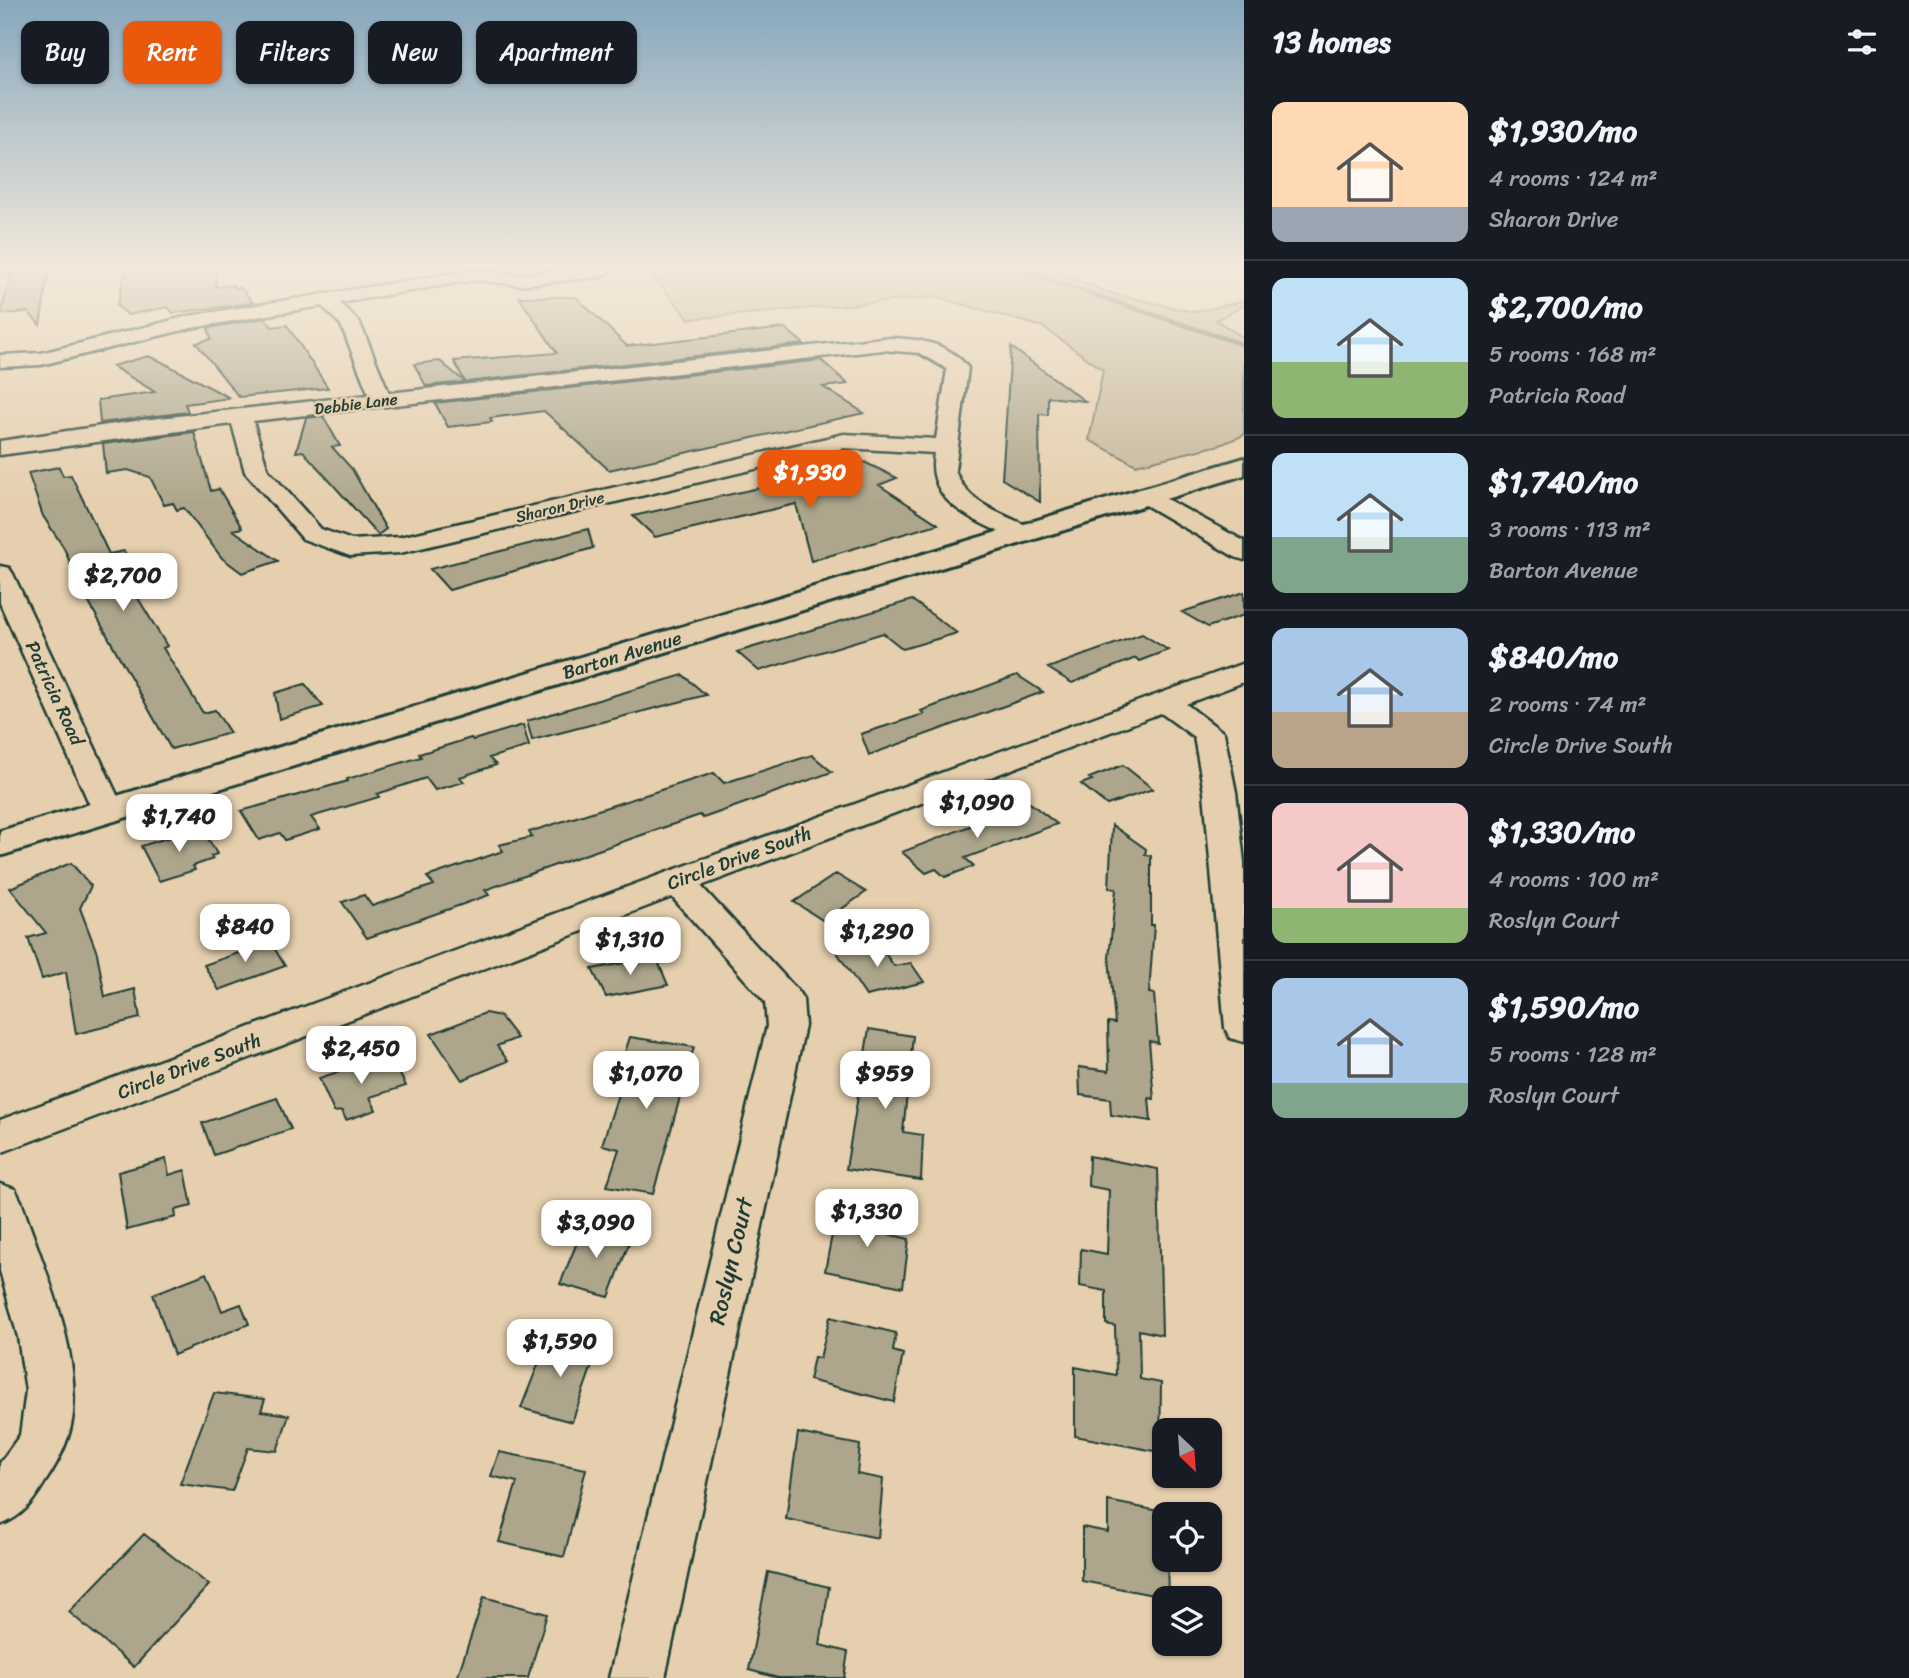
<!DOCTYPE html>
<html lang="en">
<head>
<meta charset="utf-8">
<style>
	:root { --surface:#171b24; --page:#20242c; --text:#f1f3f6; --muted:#9ea1a6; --line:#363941; --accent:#ea580c }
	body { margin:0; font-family:Sriracha,sans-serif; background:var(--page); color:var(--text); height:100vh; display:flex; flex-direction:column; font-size:26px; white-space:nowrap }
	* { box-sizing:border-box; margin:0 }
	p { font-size:23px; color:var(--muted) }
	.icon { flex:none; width:38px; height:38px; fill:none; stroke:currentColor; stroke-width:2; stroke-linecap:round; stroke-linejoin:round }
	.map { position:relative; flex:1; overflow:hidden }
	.details { display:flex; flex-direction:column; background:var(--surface); width:665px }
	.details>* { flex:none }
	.hud { position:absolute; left:21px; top:21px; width:665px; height:63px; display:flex; gap:14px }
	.needle { width:46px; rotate:155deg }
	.tools { position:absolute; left:1152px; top:1418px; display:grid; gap:14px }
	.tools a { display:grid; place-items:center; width:70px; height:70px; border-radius:14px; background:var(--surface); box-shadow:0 2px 5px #0004; font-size:35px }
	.price { position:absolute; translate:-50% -60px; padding:0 16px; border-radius:14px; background:#fff; color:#222; font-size:23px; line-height:46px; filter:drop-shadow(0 2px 4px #0008) }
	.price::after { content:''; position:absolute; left:50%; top:42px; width:21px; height:16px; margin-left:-10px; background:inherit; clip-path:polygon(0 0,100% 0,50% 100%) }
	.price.active { background:var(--accent); color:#fff }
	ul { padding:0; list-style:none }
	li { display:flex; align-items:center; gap:21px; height:175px; padding:0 28px }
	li+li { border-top:2px solid var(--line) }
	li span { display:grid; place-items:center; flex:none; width:196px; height:140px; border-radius:14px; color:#555 }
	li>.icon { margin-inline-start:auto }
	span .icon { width:84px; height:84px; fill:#fffc; stroke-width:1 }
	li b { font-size:30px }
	h2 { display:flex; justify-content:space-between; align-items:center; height:84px; padding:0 28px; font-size:30px }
	.tag { padding:0 24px; border-radius:14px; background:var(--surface); box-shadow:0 2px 5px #0004; font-size:24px; line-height:63px }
	.tag.active { background:var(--accent); color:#fff }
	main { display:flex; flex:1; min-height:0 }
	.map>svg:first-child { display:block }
</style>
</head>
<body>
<main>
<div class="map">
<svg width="1244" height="1678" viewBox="0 0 1244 1678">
	<rect width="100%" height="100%" fill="#e5cfae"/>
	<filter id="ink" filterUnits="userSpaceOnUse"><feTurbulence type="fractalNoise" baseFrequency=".0143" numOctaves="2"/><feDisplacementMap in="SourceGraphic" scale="14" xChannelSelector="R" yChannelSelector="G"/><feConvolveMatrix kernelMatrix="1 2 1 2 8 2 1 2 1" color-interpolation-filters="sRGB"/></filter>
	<g filter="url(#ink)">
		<path fill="#c4b79a" stroke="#727a67" stroke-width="2" d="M646 268H1043L1113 294 1194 312 1244 301V306L1216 320 1244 338V435L1220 445 1136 465 1089 440 1103 370 1043 327 937 297 689 319Z"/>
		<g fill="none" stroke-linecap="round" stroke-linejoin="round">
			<path stroke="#677260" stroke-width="5" d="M1014 268 1244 345"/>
		</g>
		<path fill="#aea68c" stroke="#1f3d34" stroke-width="2" d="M12 268H49L40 325 28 312 1 314Z
			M126 268H216V287L233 285 236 288H241L253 303 173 313 168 307 128 315 117 306Z
			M519 297H576L627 346 785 328 804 344 465 382 454 361 557 353Z
			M265 318 272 327 287 325 328 388 239 397 196 343 211 339 208 328Z
			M1011 347 1085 401 1048 397V415L1039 414 1040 502 1002 479Z
			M148 356 160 361 230 398 185 404 188 412 100 423 98 400 155 392 112 366Z
			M821 360 848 384 823 387 864 413 609 470 544 411 490 418 492 422 448 427 435 403Z
			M440 361 465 382 426 386 414 364Z
			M323 416 340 446 332 447 352 469 386 529 378 535 303 451 296 452 306 418Z
			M194 432 211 491 219 489 242 528 233 530 278 561 242 573 222 558 184 508 177 510 173 503 164 505 150 477 128 470 106 473 103 444Z
			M864 462 897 478 879 485 938 524 811 561 796 504 655 537 633 516 785 482 802 479 805 481Z
			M59 467 63 476 71 475 109 554 124 551 136 573 124 575 167 646 163 648 203 713 215 710 230 733 171 749 79 585 64 548 43 516 28 473Z
			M588 529 593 548 449 590 430 569Z
			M1244 592V615L1208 627 1182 612Z
			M912 600 957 633 903 649 883 633 759 671 737 652Z
			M1142 634 1168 650 1139 661 1136 658 1072 683 1048 668Z
			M683 675 706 695 532 740 527 721Z
			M1017 675 1043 692 869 755 861 734 924 714 921 711Z
			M305 684 323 706 279 719 275 693Z
			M523 725 529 746 489 758 496 765 460 777 464 782 435 790 426 778 377 794 379 797 311 817 320 829 285 840 280 833 259 840 241 811 348 781 347 779 421 757 419 754 471 738 473 740Z
			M812 755 832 772 703 818 700 815 578 857 485 890 489 895 367 938 342 902 364 895 372 906 434 885 427 877 503 851 499 845 532 837 529 832 714 773 724 783Z
			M1123 765 1153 789 1107 805 1081 784 1092 780 1089 778Z
			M1030 803 1057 824 965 858 974 866 945 877 936 869 926 873 902 852Z
			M1112 825 1146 849 1145 855 1151 856V925H1154L1149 993 1154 994 1158 1043 1149 1041 1154 1099 1149 1098 1151 1121 1111 1115 1110 1099 1080 1095 1079 1067 1109 1071 1108 1022 1115 1023 1109 958 1116 889 1109 888Z
			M196 829 198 832 203 830 217 854 211 856 213 859 193 866 195 870 159 881 141 846Z
			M71 863 91 886 80 908 97 953 105 997 135 989 140 1018 76 1034 66 972 42 979 28 938 46 933 10 888Z
			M836 874 866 892 824 921 794 902Z
			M267 936 285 966 219 990 204 965 247 950 243 945Z
			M876 941 894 966 911 963 924 982 866 996 836 951Z
			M656 957 668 985 606 997 592 969Z
			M485 1013 500 1016 517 1038 497 1046 508 1061 462 1080 431 1034Z
			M869 1029 913 1036 903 1132 923 1135 921 1180 846 1169Z
			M630 1037 694 1047 653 1194 607 1186 619 1149 602 1145 620 1088 626 1065 621 1064Z
			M390 1055 406 1086 370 1097 376 1110 346 1120 342 1111 334 1112 319 1078Z
			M277 1098 291 1129 214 1155 202 1123Z
			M1089 1156 1158 1169 1162 1335 1139 1330 1140 1379 1161 1383 1160 1452 1075 1436V1367L1116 1375 1115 1326 1106 1324V1291L1080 1286 1081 1249 1107 1254 1109 1190 1088 1186Z
			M166 1159 169 1175 185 1170 192 1206 175 1210 176 1217 127 1230 118 1172Z
			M837 1209 890 1220 888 1234 909 1239 903 1287 825 1271Z
			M585 1223 632 1235 609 1297 560 1284Z
			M207 1273 222 1311 241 1304 249 1324 174 1355 153 1294Z
			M830 1317 896 1333 893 1351 903 1354 894 1402 809 1380 814 1357 820 1358Z
			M549 1337 599 1346 572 1422 521 1408Z
			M214 1393 265 1399 261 1411 289 1415 277 1451 248 1448 232 1491 180 1484Z
			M798 1433 860 1445 857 1474 883 1479 878 1538 786 1519Z
			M499 1452 586 1469 564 1557 499 1542 517 1482 491 1476Z
			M1108 1501 1164 1512V1559H1167L1168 1598 1082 1581V1527L1108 1532Z
			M144 1534 209 1585 134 1667 69 1612Z
			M768 1572 829 1587 820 1645 848 1652 844 1678H778L749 1670Z
			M484 1597 547 1614 528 1678H457Z"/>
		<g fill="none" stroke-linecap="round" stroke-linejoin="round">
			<g stroke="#1f3d34" stroke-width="5">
				<path id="street" d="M581 268H607L609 272 600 277 520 285 474 280 340 303 360 323 389 393 883 338C913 338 949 341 968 368L955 470C966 503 1000 513 1030 527L1034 532 1030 537C1016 541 1006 534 993 529 959 513 927 495 934 453L844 448 400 553 350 556 303 539 245 472 232 424 0 455V441L142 420 369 395 341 325 322 306 191 328 41 365 0 367V355L41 353 189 316 474 270 520 275ZM883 350 919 353 947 369 936 439 844 434 400 537 352 540 321 529 268 470 253 421Z
					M1146 488 1244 541V560L1235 557 1137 500 1134 495 1137 490Z
					M0 566 9 568 13 574 125 812 121 819 109 822 97 819 93 812 0 603Z
					M1244 663V682L1186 704 1224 733 1236 792 1244 862V1042L1230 1038 1225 1028 1204 792 1194 737 1161 713 701 886 797 990 803 999 805 1026 665 1678H609L767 1026 765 1002 672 897 0 1153V1120L665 873Z
					M0 1184 15 1189 21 1201C43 1267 79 1342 73 1413 71 1437 58 1463 45 1482 33 1502 22 1517 0 1525V1463L20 1435 26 1391 18 1337 0 1271Z"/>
			</g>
			<g stroke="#1f3d34" stroke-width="6">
				<path id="secondary" d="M1244 458V475L0 856V831Z"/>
			</g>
			<use href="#street" fill="#e5cfae" fill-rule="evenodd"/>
			<use href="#secondary" fill="#e5cfae" fill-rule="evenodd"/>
		</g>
	</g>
	<linearGradient id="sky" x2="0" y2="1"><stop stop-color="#87a8bd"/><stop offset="0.53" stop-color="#f3e9db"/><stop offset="1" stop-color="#f3e9db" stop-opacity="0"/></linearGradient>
	<rect width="1244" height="503" fill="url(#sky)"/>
	<g text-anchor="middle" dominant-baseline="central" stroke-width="5" stroke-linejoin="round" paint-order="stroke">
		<g font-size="16" fill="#1f3d34" stroke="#e5cfae">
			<text transform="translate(356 404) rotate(-7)">Debbie Lane</text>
			<text transform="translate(560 507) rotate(-13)">Sharon Drive</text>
		</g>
		<g font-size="19" fill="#1f3d34" stroke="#e5cfae">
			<text transform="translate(622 655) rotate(-17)">Barton Avenue</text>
			<text transform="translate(55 693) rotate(65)">Patricia Road</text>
			<text transform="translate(739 858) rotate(-20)">Circle Drive South</text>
			<text transform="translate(189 1066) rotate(-21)">Circle Drive South</text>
		</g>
		<g font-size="23" fill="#1f3d34" stroke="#e5cfae">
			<text transform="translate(731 1261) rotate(-77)">Roslyn Court</text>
		</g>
	</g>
</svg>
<div class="tools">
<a><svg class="needle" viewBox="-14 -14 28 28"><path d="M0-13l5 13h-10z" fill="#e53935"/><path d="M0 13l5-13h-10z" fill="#9ea1a6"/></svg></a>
<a><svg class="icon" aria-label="locate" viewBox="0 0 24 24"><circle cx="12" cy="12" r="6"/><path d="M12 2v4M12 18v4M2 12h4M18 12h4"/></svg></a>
<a><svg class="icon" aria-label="layers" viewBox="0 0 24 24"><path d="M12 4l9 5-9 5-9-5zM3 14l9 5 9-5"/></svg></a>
</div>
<b class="price active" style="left:810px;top:510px">$1,930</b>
<b class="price" style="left:123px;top:613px">$2,700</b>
<b class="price" style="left:977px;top:840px">$1,090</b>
<b class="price" style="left:179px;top:854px">$1,740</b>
<b class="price" style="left:245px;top:964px">$840</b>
<b class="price" style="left:877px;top:969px">$1,290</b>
<b class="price" style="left:630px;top:977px">$1,310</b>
<b class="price" style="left:361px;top:1086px">$2,450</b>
<b class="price" style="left:646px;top:1111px">$1,070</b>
<b class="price" style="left:885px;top:1111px">$959</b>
<b class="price" style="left:867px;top:1249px">$1,330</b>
<b class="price" style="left:596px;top:1260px">$3,090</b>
<b class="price" style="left:560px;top:1379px">$1,590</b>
<div class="hud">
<a class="tag">Buy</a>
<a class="tag active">Rent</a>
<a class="tag">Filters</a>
<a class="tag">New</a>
<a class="tag">Apartment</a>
</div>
</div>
<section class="details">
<h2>13 homes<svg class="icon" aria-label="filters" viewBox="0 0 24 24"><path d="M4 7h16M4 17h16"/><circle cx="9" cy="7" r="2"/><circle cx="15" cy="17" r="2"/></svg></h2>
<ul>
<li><span style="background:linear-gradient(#ffd9b3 75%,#9aa5b1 0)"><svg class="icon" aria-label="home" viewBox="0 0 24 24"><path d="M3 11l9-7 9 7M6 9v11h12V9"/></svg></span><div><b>$1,930/mo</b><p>4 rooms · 124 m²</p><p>Sharon Drive</p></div></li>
<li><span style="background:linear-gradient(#bfe0f5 60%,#8fb573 0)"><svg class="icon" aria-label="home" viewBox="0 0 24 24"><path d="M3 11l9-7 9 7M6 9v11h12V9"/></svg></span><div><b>$2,700/mo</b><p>5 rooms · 168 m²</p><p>Patricia Road</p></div></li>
<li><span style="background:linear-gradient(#bfe0f5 60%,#7fa58c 0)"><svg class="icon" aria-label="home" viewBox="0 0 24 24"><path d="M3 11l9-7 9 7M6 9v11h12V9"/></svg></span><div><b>$1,740/mo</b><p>3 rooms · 113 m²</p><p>Barton Avenue</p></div></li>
<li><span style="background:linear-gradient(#a9c7e8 60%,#b9a48a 0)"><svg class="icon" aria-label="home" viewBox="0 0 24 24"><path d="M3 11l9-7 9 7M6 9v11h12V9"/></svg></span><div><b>$840/mo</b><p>2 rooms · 74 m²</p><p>Circle Drive South</p></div></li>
<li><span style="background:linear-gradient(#f6c9c9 75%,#8fb573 0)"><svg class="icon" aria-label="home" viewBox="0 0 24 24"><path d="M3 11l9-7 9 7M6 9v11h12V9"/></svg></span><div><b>$1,330/mo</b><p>4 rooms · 100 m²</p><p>Roslyn Court</p></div></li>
<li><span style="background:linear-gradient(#a9c7e8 75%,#7fa58c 0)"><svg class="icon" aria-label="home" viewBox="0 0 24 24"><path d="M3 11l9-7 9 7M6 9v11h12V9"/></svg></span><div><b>$1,590/mo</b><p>5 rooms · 128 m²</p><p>Roslyn Court</p></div></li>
</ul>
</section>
</main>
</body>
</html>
